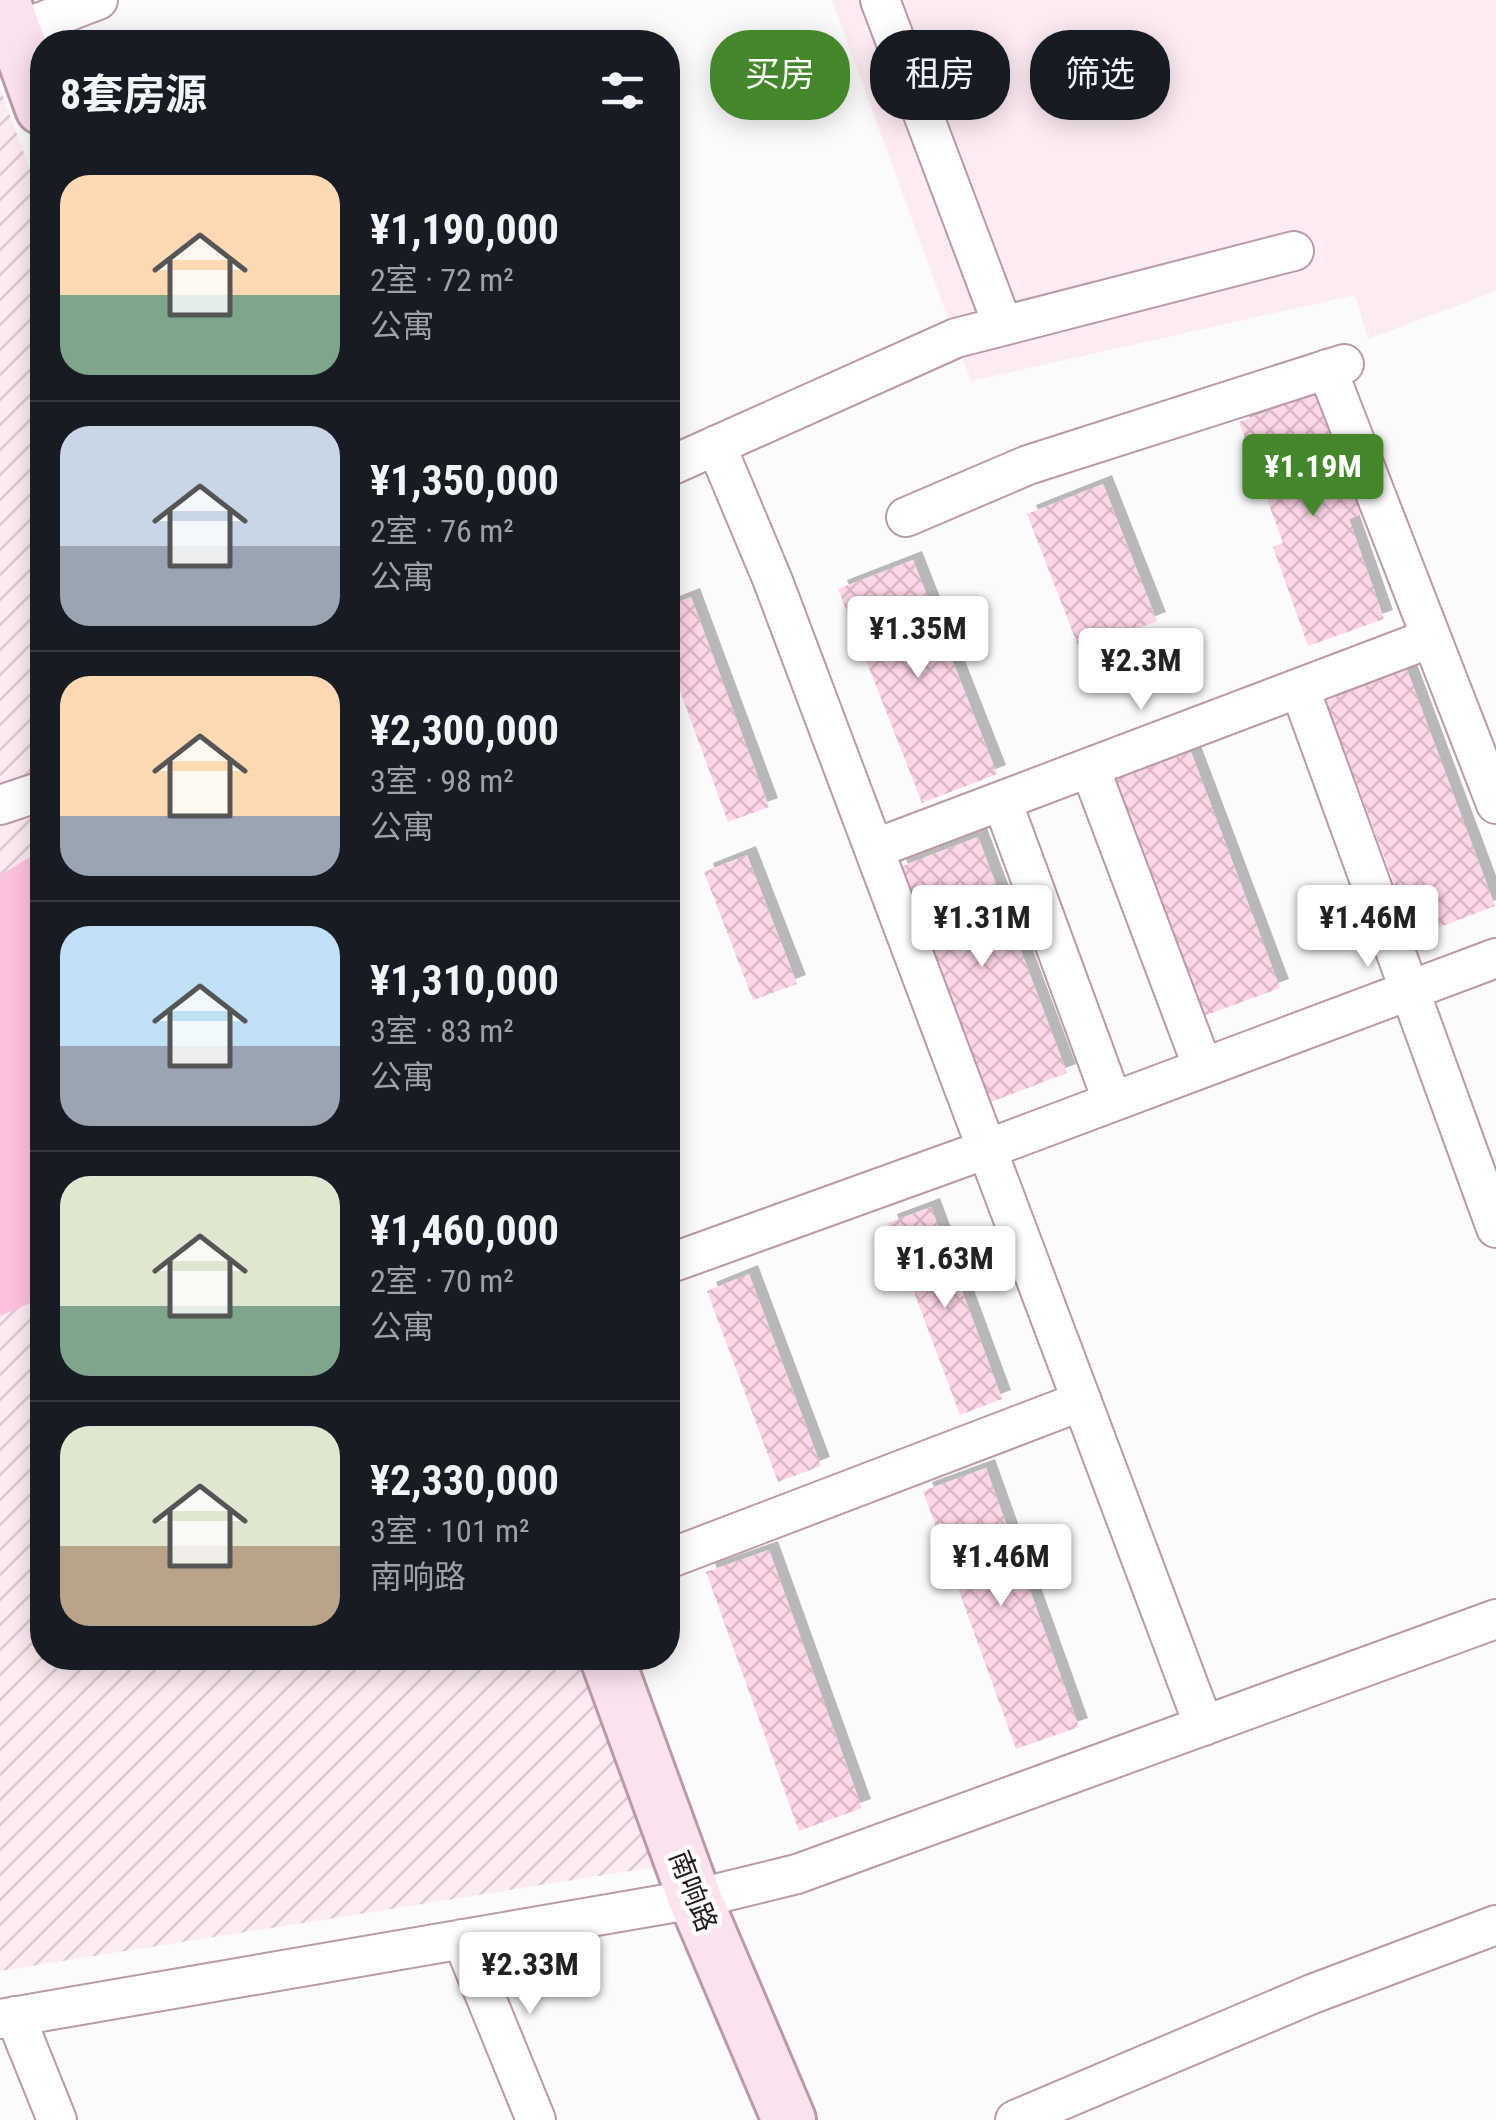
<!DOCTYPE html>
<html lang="zh">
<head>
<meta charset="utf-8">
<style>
	:root { --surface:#171b24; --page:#242831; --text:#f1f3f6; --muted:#9ea1a6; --line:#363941; --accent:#43872a }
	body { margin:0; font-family:"Roboto Condensed","Noto Sans SC",sans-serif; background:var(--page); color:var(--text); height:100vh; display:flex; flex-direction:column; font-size:38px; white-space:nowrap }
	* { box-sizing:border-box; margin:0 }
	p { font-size:32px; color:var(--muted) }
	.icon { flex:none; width:55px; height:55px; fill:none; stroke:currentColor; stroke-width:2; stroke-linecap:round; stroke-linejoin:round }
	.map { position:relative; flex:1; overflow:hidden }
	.sheet { position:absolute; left:30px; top:30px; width:650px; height:1640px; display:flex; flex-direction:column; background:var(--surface); border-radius:40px; box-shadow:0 5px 25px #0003 }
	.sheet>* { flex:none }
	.banner { position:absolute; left:710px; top:30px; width:635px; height:90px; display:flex; gap:20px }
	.price { position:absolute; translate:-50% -85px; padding:0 22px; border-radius:10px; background:#fff; color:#222; font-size:32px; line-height:65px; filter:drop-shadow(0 2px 5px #0008) }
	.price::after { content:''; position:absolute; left:50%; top:60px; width:30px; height:22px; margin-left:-15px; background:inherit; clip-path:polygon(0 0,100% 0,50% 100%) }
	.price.current { background:var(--accent); color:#fff }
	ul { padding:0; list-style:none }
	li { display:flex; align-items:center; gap:30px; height:250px; padding:0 30px }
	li+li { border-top:2px solid var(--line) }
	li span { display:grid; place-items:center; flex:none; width:280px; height:200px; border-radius:30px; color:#555 }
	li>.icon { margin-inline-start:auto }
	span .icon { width:120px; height:120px; fill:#fffc; stroke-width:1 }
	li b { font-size:42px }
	h2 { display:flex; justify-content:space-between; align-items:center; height:120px; padding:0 30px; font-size:42px }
	.tag { padding:0 35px; border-radius:40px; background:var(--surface); box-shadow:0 5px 25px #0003; font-size:35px; line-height:90px }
	.tag.current { background:var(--accent); color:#fff }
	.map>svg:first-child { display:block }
</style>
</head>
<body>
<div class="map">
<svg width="1496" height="2120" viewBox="0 0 1496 2120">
	<defs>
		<pattern id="industrial-furrows" width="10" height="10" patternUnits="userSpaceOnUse" patternTransform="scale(2.5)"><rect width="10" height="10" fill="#fdebf3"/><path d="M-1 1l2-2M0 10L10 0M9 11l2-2" fill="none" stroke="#d9c9d0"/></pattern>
		<pattern id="building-cross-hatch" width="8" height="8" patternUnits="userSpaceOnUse" patternTransform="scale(2.5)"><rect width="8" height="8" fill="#ffd6e9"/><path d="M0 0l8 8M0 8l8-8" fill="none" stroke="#dab7c7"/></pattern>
		<filter id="shadow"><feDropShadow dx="9" dy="-9" stdDeviation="0" flood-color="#0004"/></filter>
	</defs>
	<rect width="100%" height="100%" fill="#fbfbfb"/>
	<path fill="#fdebf3" d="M832 0H1496V291L1368 339 1355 295 971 381Z"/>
	<path fill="url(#industrial-furrows)" d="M0 88 42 203V1658H578L655 1867 0 1971Z"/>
	<path fill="#fec2df" d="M42 850V1298L0 1316V875Z"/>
	<path fill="url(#building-cross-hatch)" filter="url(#shadow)" d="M1317 393 1362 514 1349 519 1384 619 1308 646 1273 547 1283 543 1239 422Z
		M1103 484 1157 621 1080 651 1027 514Z
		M913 560 997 774 922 803 838 589Z
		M691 597 769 807 728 822 668 658V606Z
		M1407 670 1495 906 1414 937 1326 701Z
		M1191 752 1280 988 1198 1018 1110 782Z
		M978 837 1067 1073 986 1104 897 868Z
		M747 855 797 984 753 1000 704 872Z
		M931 1207 1002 1399 960 1415 888 1223Z
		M749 1274 821 1466 778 1482 707 1291Z
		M986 1468 1079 1727 1016 1749 923 1491Z
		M769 1550 862 1808 799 1831 706 1572Z"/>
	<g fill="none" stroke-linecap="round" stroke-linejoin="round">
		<g stroke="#bb99a9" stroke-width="42">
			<path id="street" d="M880 0 1003 326
				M15 32 98 0
				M1327 369 1496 804
				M716 445 773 581 1204 1726
				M668 467 956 338 1294 251
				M906 517 1028 465 1344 364
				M1300 689 1496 1228
				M1090 768 1203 1068
				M1002 801 1112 1100
				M0 805 42 791
				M874 849 1431 638
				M668 1264 987 1149 1496 958
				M668 1559 1082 1401
				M462 1939 536 2120
				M15 2016 57 2120
				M0 2019 695 1899 797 1874 1496 1619
				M1015 2120 1312 1994 1496 1925"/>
		</g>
		<g stroke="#bb99a9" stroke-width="58">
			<path id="secondary" d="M3 0 42 108
				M607 1658 695 1899 789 2120"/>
		</g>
		<use href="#street" stroke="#fff" stroke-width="38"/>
		<use href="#secondary" stroke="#fbe2ef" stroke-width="52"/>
	</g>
	<g text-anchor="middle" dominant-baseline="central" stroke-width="9" stroke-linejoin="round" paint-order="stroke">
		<g font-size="28" fill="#25191f" stroke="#fff">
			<text transform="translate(693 1891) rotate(69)">南响路</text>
		</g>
	</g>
</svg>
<b class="price current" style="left:1313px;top:519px">¥1.19M</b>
<b class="price" style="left:918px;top:681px">¥1.35M</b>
<b class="price" style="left:1141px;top:713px">¥2.3M</b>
<b class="price" style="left:982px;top:970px">¥1.31M</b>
<b class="price" style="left:1368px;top:970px">¥1.46M</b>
<b class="price" style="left:945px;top:1311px">¥1.63M</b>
<b class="price" style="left:1001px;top:1609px">¥1.46M</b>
<b class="price" style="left:530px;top:2017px">¥2.33M</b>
<div class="banner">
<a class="tag current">买房</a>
<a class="tag">租房</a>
<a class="tag">筛选</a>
</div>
<section class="sheet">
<h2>8套房源<svg class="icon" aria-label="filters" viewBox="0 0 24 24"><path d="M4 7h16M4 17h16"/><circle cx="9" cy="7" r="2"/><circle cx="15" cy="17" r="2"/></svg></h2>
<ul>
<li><span style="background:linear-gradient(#ffd9b3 60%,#7fa58c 0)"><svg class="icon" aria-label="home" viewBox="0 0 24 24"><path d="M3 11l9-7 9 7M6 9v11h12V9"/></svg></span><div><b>¥1,190,000</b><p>2室 · 72 m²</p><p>公寓</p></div></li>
<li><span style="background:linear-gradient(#c9d6e8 60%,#9aa5b1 0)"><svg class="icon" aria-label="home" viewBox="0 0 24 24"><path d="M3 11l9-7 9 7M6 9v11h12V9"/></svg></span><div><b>¥1,350,000</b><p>2室 · 76 m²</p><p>公寓</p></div></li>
<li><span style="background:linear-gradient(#ffd9b3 70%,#9aa5b1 0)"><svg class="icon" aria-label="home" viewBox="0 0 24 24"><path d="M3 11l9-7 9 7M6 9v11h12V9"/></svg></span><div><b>¥2,300,000</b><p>3室 · 98 m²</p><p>公寓</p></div></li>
<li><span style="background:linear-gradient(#bfe0f5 60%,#9aa5b1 0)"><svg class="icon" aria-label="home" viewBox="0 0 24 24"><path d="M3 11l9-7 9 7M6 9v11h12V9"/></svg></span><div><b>¥1,310,000</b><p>3室 · 83 m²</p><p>公寓</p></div></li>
<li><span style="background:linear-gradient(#dfe7d0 65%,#7fa58c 0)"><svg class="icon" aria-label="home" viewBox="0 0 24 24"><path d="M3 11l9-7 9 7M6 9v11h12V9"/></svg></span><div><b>¥1,460,000</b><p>2室 · 70 m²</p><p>公寓</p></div></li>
<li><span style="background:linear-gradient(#dfe7d0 60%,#b9a48a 0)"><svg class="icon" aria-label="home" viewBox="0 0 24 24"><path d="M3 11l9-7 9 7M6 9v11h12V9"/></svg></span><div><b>¥2,330,000</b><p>3室 · 101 m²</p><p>南响路</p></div></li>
</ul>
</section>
</div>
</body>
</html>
